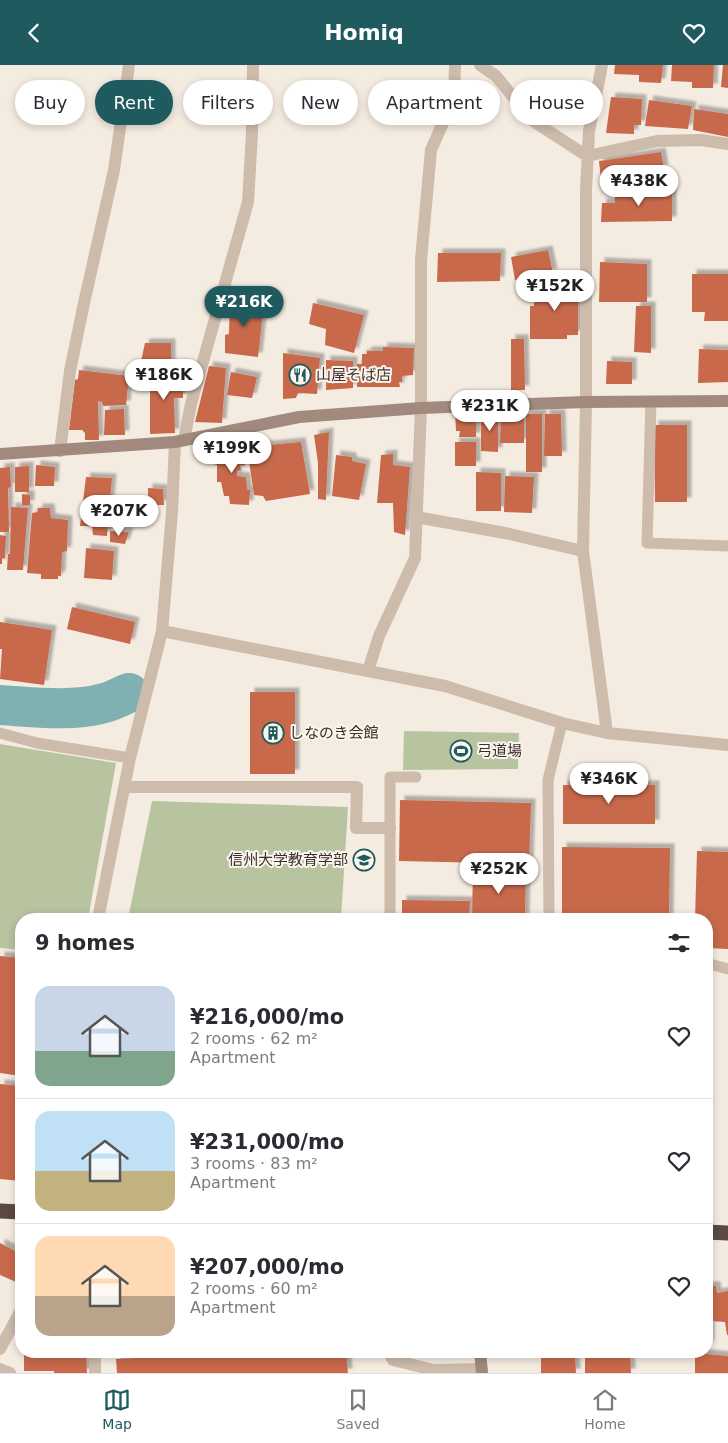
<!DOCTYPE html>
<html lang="en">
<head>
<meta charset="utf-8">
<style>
	:root { --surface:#fff; --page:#f7f7f7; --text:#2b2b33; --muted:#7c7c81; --line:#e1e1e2; --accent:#1f5a5e }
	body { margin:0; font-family:"DejaVu Sans","Noto Sans JP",sans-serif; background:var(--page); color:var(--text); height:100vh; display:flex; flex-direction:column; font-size:19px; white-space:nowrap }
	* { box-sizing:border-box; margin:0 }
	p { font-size:16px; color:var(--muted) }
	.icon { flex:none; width:28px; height:28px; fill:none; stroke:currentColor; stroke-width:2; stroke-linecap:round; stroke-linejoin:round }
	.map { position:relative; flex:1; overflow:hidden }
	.panel { position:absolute; left:15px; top:848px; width:698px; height:445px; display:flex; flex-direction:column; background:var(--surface); border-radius:20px; box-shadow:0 2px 8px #0003 }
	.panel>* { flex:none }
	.banner { position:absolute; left:15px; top:15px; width:699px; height:45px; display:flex; gap:10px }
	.price { position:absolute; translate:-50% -42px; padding:0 11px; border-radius:18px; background:#fff; color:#222; font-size:16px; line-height:32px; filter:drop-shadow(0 1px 2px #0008) }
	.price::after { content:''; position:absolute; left:50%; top:30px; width:15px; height:11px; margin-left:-8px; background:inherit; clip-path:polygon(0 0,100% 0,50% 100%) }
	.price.active { background:var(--accent); color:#fff }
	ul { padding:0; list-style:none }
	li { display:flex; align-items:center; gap:15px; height:125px; padding:0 20px }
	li+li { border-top:1px solid var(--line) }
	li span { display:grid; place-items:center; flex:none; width:140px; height:100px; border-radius:15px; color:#555 }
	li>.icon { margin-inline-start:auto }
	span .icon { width:60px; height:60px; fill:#fffc; stroke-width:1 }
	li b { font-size:21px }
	h2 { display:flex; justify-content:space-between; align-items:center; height:60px; padding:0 20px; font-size:21px }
	.pill { padding:0 18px; border-radius:22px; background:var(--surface); box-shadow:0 2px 8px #0003; font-size:18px; line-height:45px }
	.pill.active { background:var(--accent); color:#fff }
	header { display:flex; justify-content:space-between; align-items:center; height:65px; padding:0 20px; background:var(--accent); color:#fff; font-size:22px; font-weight:700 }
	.dock { display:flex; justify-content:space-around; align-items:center; height:70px; border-top:1px solid var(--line); background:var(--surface); font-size:14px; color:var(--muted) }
	.dock a { display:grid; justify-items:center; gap:2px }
	.dock .active { color:var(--accent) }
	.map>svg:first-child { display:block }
</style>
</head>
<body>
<header><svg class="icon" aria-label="back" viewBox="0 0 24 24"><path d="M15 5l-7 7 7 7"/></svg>Homiq<svg class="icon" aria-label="heart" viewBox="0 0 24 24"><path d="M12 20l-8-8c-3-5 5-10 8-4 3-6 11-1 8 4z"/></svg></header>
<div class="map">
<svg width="728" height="1308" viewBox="0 0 728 1308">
	<defs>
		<filter id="shadow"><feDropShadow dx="4.5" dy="-4.5" stdDeviation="1" flood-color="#0004"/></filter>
	</defs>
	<rect width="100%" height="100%" fill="#f4ebe1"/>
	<path fill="#b8c4a0" d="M404 666 519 668 518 704 403 705Z
		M0 679 116 698 88 854H21V885L0 883Z
		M152 736 348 742 341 854H128Z"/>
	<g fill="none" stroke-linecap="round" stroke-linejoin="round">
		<path stroke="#7fb0b2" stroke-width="40" d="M0 640C31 642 74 647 104 638 113 636 121 631 129 628"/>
	</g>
	<path fill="#c8694b" filter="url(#shadow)" d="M615 0H663L661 18 639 17V10L614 9Z
		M672 0H714L713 23H692V17L671 16Z
		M723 0H728V23L721 22Z
		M611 32 642 34 641 60H634V69L606 68Z
		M649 35 692 41 688 64 645 61Z
		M694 44 728 49V72L693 65Z
		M661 87 664 104 601 115 599 96Z
		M672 125V156L601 157 602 138H615V127Z
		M548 185 553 208 515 215 511 192Z
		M438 188H501L500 216 437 217Z
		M600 197 647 199V237H599Z
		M692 209H728V256H704L705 247H692Z
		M578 220V270H567V274H530V241H534L535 221Z
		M230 233 264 238 258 292 225 288V270L229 269Z
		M313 238 364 250 354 288 325 280 326 264 309 259Z
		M636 241H651V288L634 287Z
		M511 274H524L525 325H511Z
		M145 278H171V300L137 315Z
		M383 282 414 283 413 310 402 311V317H399L400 322H357V299H362V289H367V286H383Z
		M699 284 728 285V317L698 318Z
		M283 288 320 293 317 329 298 328 296 333 283 334Z
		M326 295 353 296V323L326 325Z
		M607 296 632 297V319H606Z
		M209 301 226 303 222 358 195 357Z
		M170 303 173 310H183V333H174L175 368 150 369V316L145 315Z
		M79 305 129 311 126 340 103 341 102 337 98 336 99 375H85V368L82 365H69L75 315 78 314Z
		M231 307 257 312 252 333 227 330Z
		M124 344 125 370H104L105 345Z
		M455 347H476V372H459L460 366H456Z
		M481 347H498V387L481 386Z
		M501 347 524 348V378H500Z
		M526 349H542V407H526Z
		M545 349H561L562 391H544Z
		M654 360H687V437H655Z
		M329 367 326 435 318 434V398L314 370Z
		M301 377 310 429 266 436 263 431 254 430 247 382Z
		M455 377H476V401H455Z
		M244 381 245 400H240L241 405 237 406V411L246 412 247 425H250L249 440 230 439 229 431H224L221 417H217V400L214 399 213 383Z
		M393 389V400L410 402 405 470 394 467 393 438H377L381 390Z
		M336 390 352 392V396L366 399 359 435 332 431Z
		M36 400 55 402 54 421H35Z
		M29 401V427H15V402Z
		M10 402 11 422 8 423 9 467H0V403Z
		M476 407 501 408V446H476Z
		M505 411 534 412 532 448 504 447Z
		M86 412 112 413 107 471 93 470 92 461H80Z
		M148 423 163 424 164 440H148Z
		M22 429 30 430V440H22Z
		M11 442 28 443 23 505H7L8 489H10Z
		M38 443H50L51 453 68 455 67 486 62 487 61 511H58V514H41V509L27 508 32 448 38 447Z
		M110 466 129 467 125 479 110 477Z
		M0 470 6 471 5 493 2 494V499H0Z
		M86 483 114 486 112 515 84 513Z
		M72 542 135 557 130 579 67 564Z
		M0 557 52 565 44 620 0 614 2 584H0Z
		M250 627H295V709H250Z
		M563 720H655V759H563Z
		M400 735 531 738 529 799 399 796Z
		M562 782 670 783 669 854H562Z
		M697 786 728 787V884L706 883V854H695Z
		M473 805 526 807 525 854H472Z
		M402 835 470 836 469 854H402Z
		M0 891 21 893V1011L0 1008Z
		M0 1019 21 1021V1116L0 1114Z
		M0 1178 21 1189V1206L16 1217 0 1210Z
		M706 1221H716L717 1228 728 1226V1270H727L725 1257 710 1256V1280H706Z
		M24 1286H86L87 1308H54V1306H24Z
		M284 1286H346L348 1308H117L116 1294Z
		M585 1288H630L631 1308H585Z
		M695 1288 728 1291V1308H695Z
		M541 1290H575L576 1308H541Z"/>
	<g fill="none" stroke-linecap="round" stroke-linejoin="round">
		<path stroke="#cdbbac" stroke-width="11" d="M651 336 647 478 728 481
			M0 668 37 678 130 693
			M390 854V712H416
			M549 854 548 715 562 658
			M706 898 728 904"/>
		<path stroke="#cdbbac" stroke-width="12" d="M480 0 496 11 533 56 587 91 657 76 701 75 728 79
			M602 0 589 66 586 125V337L583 486 607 668
			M184 375 191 339 248 137 252 68 253 0
			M60 386 70 306 84 238 114 105 129 0
			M416 452 505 468 583 486
			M162 566 172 447 175 377
			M368 606 379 571 415 493 421 343V195L431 85 454 33 455 0
			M125 722H357L356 763H390
			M98 854 130 693 162 566 445 621 562 658 607 668 728 680
			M0 1284 21 1245
			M95 1286V1308
			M388 1286 393 1295 434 1305 482 1304
			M0 1304 10 1308"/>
		<path stroke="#a18a7d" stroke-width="12" d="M0 389 175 377 299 352 421 343 586 337 728 336
			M480 1286 482 1308"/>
		<path stroke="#5c4a42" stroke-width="15" d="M0 1146 21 1147
			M706 1167 728 1168"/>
	</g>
	<defs>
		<g id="restaurant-ring" transform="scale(1.125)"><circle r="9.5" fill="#fbf5ee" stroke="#1f5a5e" stroke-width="1.5"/><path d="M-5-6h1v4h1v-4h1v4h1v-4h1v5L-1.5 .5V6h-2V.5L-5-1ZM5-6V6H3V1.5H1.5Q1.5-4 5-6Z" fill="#1f5a5e"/></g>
		<g id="building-ring" transform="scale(1.125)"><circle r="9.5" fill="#fbf5ee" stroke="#1f5a5e" stroke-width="1.5"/><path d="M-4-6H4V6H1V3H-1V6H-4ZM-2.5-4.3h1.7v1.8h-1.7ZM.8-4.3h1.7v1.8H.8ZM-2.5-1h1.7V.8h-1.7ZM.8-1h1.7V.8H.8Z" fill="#1f5a5e"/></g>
		<g id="stadium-ring" transform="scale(1.125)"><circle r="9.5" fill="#fbf5ee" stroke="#1f5a5e" stroke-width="1.5"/><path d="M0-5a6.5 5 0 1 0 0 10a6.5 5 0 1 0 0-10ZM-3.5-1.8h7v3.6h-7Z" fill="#1f5a5e"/></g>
		<g id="university-ring" transform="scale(1.125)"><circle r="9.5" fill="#fbf5ee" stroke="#1f5a5e" stroke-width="1.5"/><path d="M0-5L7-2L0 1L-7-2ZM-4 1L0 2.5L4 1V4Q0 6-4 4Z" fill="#1f5a5e"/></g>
	</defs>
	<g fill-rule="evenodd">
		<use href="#restaurant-ring" x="300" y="310"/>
		<use href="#building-ring" x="273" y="668"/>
		<use href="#stadium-ring" x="461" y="686"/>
		<use href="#university-ring" x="364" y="795"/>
	</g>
	<g text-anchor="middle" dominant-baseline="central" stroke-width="4" stroke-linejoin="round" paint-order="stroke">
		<g font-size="15" fill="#3b302b" stroke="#fbf5ee" text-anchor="start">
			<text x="316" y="310">山屋そば店</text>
			<text x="289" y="668">しなのき会館</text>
			<text x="477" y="686">弓道場</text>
			<text x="348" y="795" text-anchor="end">信州大学教育学部</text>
		</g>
	</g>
</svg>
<b class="price" style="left:639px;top:142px">¥438K</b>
<b class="price" style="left:555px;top:247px">¥152K</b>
<b class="price active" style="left:244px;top:263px">¥216K</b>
<b class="price" style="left:164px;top:336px">¥186K</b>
<b class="price" style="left:490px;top:367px">¥231K</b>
<b class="price" style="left:232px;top:409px">¥199K</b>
<b class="price" style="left:119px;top:472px">¥207K</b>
<b class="price" style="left:609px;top:740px">¥346K</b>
<b class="price" style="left:499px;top:830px">¥252K</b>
<div class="banner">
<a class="pill">Buy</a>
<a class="pill active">Rent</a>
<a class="pill">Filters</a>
<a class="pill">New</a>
<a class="pill">Apartment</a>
<a class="pill">House</a>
</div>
<section class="panel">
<h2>9 homes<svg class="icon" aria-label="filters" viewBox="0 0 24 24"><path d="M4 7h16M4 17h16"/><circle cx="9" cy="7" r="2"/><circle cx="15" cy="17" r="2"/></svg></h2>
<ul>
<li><span style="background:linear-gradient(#c9d6e8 65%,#7fa58c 0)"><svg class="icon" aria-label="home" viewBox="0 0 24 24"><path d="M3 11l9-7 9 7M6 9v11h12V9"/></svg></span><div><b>¥216,000/mo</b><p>2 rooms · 62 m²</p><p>Apartment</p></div><svg class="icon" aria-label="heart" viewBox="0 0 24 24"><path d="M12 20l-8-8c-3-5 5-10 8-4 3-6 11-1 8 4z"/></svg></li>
<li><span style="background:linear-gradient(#bfe0f5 60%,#c2b280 0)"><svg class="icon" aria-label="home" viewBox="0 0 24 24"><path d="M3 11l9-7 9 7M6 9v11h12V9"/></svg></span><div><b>¥231,000/mo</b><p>3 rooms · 83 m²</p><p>Apartment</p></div><svg class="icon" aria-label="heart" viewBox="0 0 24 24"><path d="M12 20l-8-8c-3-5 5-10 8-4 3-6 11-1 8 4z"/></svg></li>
<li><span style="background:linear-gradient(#ffd9b3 60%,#b9a48a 0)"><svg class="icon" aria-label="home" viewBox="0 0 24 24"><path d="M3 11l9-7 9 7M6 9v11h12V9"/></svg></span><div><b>¥207,000/mo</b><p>2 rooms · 60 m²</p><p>Apartment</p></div><svg class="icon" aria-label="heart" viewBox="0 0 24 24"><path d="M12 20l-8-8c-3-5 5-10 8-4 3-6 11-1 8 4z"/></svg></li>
</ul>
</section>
</div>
<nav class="dock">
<a class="active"><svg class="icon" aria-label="map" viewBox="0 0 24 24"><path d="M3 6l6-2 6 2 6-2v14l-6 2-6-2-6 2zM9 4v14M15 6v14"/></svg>Map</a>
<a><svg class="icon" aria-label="saved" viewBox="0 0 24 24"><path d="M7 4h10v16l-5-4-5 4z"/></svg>Saved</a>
<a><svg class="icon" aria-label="home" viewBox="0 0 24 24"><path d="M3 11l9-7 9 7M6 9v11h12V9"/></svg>Home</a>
</nav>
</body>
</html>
